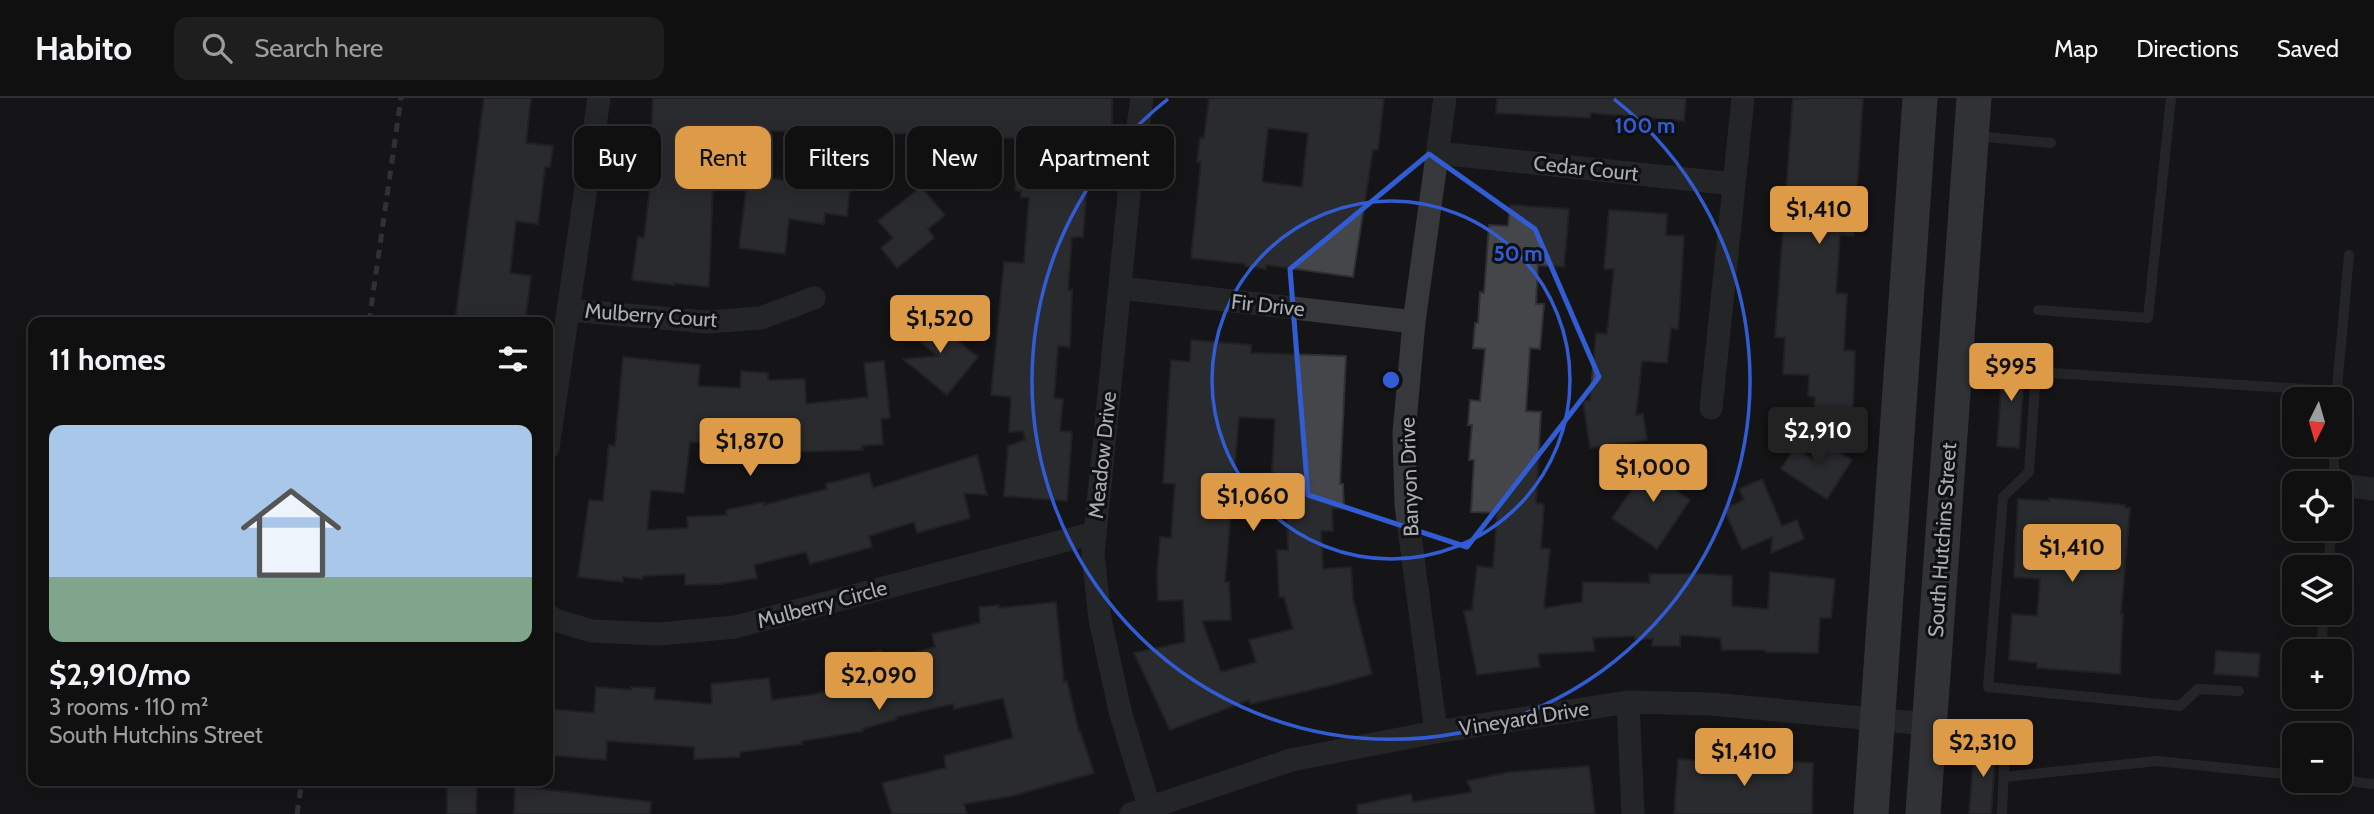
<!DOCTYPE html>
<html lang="en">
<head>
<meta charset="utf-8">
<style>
	:root { --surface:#101011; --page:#1e1e1f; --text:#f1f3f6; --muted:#9c9d9f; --line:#303031; --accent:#dd9b47 }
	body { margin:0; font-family:Cabin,sans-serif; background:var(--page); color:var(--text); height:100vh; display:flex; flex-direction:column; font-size:26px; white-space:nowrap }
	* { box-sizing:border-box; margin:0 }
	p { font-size:23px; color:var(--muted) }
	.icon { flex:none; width:38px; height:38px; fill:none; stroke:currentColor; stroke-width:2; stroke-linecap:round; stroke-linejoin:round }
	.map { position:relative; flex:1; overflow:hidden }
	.details { position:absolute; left:28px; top:219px; width:525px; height:469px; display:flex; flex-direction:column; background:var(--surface); border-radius:14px; box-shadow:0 4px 18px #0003,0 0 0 2px var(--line) }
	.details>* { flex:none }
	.banner { position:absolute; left:574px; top:28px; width:665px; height:63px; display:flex; gap:14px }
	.needle { width:46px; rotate:185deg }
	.fabs { position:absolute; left:2282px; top:289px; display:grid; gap:14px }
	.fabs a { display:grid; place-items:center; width:70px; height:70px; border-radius:14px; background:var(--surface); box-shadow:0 4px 18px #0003,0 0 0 2px var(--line); font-size:35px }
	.price { position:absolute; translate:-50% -60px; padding:0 16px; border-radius:7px; background:var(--accent); color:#111; font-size:23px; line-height:46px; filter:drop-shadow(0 2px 4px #0008) }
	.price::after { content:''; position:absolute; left:50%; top:42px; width:21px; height:16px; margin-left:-10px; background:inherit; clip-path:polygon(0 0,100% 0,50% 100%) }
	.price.selected { background:#222; color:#fff }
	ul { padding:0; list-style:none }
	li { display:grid; align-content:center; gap:14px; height:371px; padding:0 21px }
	li span { display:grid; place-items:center; height:217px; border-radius:14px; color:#555 }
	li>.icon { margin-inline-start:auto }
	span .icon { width:126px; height:126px; fill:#fffc; stroke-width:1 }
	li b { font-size:30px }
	h2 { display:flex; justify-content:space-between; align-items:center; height:84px; padding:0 21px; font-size:30px }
	.tag { padding:0 24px; border-radius:14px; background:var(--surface); box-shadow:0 4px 18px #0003,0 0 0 2px var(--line); font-size:24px; line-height:63px }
	.tag.selected { background:var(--accent); color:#111 }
	header { display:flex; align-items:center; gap:42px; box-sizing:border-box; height:98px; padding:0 35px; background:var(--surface); border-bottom:2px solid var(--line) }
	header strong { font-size:33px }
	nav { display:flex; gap:38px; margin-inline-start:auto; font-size:24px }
	.search { width:490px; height:63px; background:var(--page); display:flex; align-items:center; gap:18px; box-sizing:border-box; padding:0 24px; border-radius:14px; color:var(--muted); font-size:26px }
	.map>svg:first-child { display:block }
</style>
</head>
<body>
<header>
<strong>Habito</strong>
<div class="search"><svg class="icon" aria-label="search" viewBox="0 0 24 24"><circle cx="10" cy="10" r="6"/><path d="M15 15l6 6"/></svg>Search here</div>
<nav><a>Map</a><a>Directions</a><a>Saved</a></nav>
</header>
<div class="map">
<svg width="2374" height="716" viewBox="0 0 2374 716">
	<rect width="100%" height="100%" fill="#151517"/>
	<path fill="#444649" stroke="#2f3033" stroke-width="2" fill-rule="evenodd" d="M484 0H531L526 45 553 48 550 69H545L538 126 516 123 510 175 531 178 525 224H455Z
		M653 0H1112V30L1100 29V39H1063L1061 77 1088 78 1083 139H1072L1068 192H1072L1070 249 1058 248 1054 300 1063 301 1060 333 1072 334 1067 403 1004 398 1008 348 1025 342 1023 333 1009 334 1011 299 991 297 1004 164 1024 165 1029 100 1021 99V93L1015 92 1018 40H996V34L878 36 707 31 698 82 713 84 709 189 674 185V187L632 182 638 139 644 140 650 89H648L653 43H651Z
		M1209 0H1384L1378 52H1373L1353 179 1266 167V171L1245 168V166L1191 160 1201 64H1197L1200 40H1204ZM1268 30 1308 35 1302 89 1262 84Z
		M1497 0H1686L1684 23 1591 15 1590 20 1496 15Z
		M1809 0H1863L1854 138 1840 137 1836 195 1847 196 1844 252 1855 253 1853 313 1814 311 1815 299 1808 298 1809 277 1783 276 1785 240 1775 239 1793 1Z
		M806 68 852 73 847 118 825 115 824 126 789 121 785 156 739 150 748 77 803 85Z
		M921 89 945 117 928 131 934 140 897 170 881 150 893 140 878 123Z
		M1510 107 1569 111 1564 169 1538 167 1536 206H1544L1543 218 1540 251 1530 250 1526 313 1541 314 1536 405 1544 406 1541 450 1550 451 1544 510 1582 504 1583 484 1650 485 1649 476H1707L1732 478V508L1768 511 1770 474 1835 481 1831 520H1820L1818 555 1766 554V552H1722L1720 540 1680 537V548H1652L1653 541H1635L1634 538 1593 540 1595 553 1538 556 1540 569 1477 577 1464 513 1472 512 1477 468 1493 470 1497 415 1471 414 1474 362H1469L1472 327H1468L1470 302 1480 303 1485 251 1473 250 1475 225H1478L1480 194 1484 195 1489 127 1508 128Z
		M1609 112 1667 116 1666 137 1684 138 1680 206 1678 231 1671 230 1667 265 1642 263 1636 317 1643 316 1647 342 1590 350 1583 303 1590 302 1596 235 1607 236 1614 171H1604Z
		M922 215 978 259 947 297 903 261 938 258 907 233Z
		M1191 242 1251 247V255L1346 258 1340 386H1343L1344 411H1332L1333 433H1321L1323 471 1351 469 1353 500 1372 576 1332 587 1250 606 1249 602 1170 632 1134 555 1185 544 1183 502 1158 503 1157 475 1160 439 1171 440 1175 386 1163 385 1171 262 1190 264ZM1239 319 1275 321 1272 375H1275L1276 414H1287L1288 452H1277L1279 499H1284L1293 531 1249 542 1256 564 1221 574 1202 523 1231 522 1229 484H1225Z
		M623 259 700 267 698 288 740 290 741 273 768 275V282L805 281 806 306 868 299 864 265 884 263 890 320 881 321 883 346 862 348 863 352 785 354 784 348 690 344 684 395 651 392 647 432 688 430 687 419 727 417 726 412 764 404V407L827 391 826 386 869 375 873 390 977 357 987 397 964 395 970 420 917 435 914 424 869 438 872 449 810 466 806 454 754 467 757 480 721 486 685 487V476L643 478V481L623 479V484L578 479 589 402 603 403 609 347 615 348Z
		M2003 260 2025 262 2019 350 1997 348Z
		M1813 337 1852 362 1827 401 1781 371 1795 349 1812 361Z
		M1655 358 1679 374 1670 388 1690 402 1657 451 1612 420Z
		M1762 381 1782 428 1797 422 1804 441 1771 455 1772 439 1742 452 1724 411 1744 402 1739 391Z
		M2049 400 2125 407V410H2130L2121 516H2123L2120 576 2037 570V565L2009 562 2012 516 2037 518 2040 481 2014 479 2018 401 2049 403Z
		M1056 504 1064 584 1067 583 1079 634 1080 633 1094 675 1012 698 964 706 967 716H892L882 685 946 670 944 658 1013 640 1003 600 954 611 953 606 896 619 897 621 862 631 863 633 802 643V646L740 654V659L694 661V649L607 643 606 662 548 657V611L594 615 596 589 631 592V589L655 590 654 601 712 606 711 586 769 580 772 602 810 597 829 593 824 566 881 552 884 562 935 549 932 536 980 525 979 509 999 507V510Z
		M2216 553 2260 556 2258 579 2214 576Z
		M1975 644 1996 646 1991 716H1969Z
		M1678 661 1752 667V661L1813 665 1812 716H1674Z
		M1589 668 1595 716H1358L1357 707 1411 696 1413 704 1472 694 1467 683 1510 674Z
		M447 685H477L476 716H447Z
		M515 688 651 704 650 716H514Z"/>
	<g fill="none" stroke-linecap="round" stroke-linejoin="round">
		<path stroke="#37383b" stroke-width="10" d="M1974 38 2051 45
			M2038 212 2148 220 2171 0
			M2336 301 2349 157
			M2333 346 2335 385
			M2328 469 2332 430
			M2321 553 2324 514
			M2239 593 2198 591 2180 608 1988 589 2003 399 2029 374 2036 274 2336 293
			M2316 607 2317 598
			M2004 679 2157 663 2294 677
			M2340 682 2374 686
			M2002 716 2005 647"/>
		<path stroke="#37383b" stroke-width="23" d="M1142 0 1131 77 1093 456 1100 521 1120 613 1149 708
			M1438 55 1734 86
			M1121 190 1414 224
			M569 212 707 224 761 220 814 200
			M1711 310 1743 0
			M548 350 599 0
			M2340 387 2374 391
			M548 517 555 522 592 533 660 536 735 529 1094 435
			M1628 604 1633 716
			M1436 634 1406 407 1404 335 1414 224 1445 0
			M1131 716 1291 662 1436 634 1628 604 1711 606 1928 626"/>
		<path stroke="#53555a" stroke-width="35" d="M1871 716 1920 0
			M1923 716 1974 0"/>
		<path stroke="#505256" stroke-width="5" stroke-dasharray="9 7" stroke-linecap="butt" d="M369 224 401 0
			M297 716 302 682"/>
	</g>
	<path d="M0 0H2374V716H0ZM1429 56 1535 131 1599 279 1467 449 1308 397 1290 171Z" fill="#151517" fill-opacity=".55" fill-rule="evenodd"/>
	<path fill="none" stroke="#325cd3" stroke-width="5" stroke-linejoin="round" d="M1429 56 1535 131 1599 279 1467 449 1308 397 1290 171Z"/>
	<g fill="none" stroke="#325cd3" stroke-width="3.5">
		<circle cx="1391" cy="282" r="179"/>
		<path d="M1614 1A359 359 0 1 1 1168 1"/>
	</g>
	<g text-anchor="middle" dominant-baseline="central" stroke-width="6" stroke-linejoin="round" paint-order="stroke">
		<g font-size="21" fill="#a9aeb5" stroke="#101012">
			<text transform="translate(1586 70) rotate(6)">Cedar Court</text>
			<text transform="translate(1268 207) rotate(6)">Fir Drive</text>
			<text transform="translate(651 217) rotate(4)">Mulberry Court</text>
			<text transform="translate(1102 357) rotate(-84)">Meadow Drive</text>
			<text transform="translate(1409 379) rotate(-92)">Banyon Drive</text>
			<text transform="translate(1942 442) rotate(-86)">South Hutchins Street</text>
			<text transform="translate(822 506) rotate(-15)">Mulberry Circle</text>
			<text transform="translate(1524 620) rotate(-9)">Vineyard Drive</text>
		</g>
	</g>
	<circle cx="1391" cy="282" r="10" fill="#325cd3" stroke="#101012" stroke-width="3.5"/>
	<g font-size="21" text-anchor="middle" font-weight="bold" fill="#325cd3" stroke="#101012" stroke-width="6" stroke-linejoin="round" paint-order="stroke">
		<text x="1645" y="35">100 m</text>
		<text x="1518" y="163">50 m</text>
	</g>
</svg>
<div class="fabs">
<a><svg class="needle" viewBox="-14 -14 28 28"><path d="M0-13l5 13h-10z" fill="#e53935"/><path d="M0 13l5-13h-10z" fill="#9c9d9f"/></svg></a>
<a><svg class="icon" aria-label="locate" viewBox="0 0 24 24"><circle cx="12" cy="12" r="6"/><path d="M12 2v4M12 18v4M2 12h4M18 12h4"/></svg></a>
<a><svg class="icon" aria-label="layers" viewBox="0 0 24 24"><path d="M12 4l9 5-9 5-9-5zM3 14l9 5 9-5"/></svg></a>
<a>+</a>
<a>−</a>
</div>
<b class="price" style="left:1819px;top:148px">$1,410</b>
<b class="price" style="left:940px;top:257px">$1,520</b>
<b class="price" style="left:2011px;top:305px">$995</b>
<b class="price selected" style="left:1818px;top:369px">$2,910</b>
<b class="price" style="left:750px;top:380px">$1,870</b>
<b class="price" style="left:1653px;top:406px">$1,000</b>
<b class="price" style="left:1253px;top:435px">$1,060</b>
<b class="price" style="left:2072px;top:486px">$1,410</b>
<b class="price" style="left:879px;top:614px">$2,090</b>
<b class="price" style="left:1983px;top:681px">$2,310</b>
<b class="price" style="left:1744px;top:690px">$1,410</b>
<div class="banner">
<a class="tag">Buy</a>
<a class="tag selected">Rent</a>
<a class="tag">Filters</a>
<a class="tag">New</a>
<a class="tag">Apartment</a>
</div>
<section class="details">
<h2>11 homes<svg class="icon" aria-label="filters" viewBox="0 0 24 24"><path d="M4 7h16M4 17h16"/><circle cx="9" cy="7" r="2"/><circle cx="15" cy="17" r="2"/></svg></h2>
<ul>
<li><span style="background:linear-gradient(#a9c7e8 70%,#7fa58c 0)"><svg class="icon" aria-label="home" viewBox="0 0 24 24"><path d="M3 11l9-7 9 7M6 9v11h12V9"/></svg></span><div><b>$2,910/mo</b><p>3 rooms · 110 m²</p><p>South Hutchins Street</p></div></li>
</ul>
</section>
</div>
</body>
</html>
